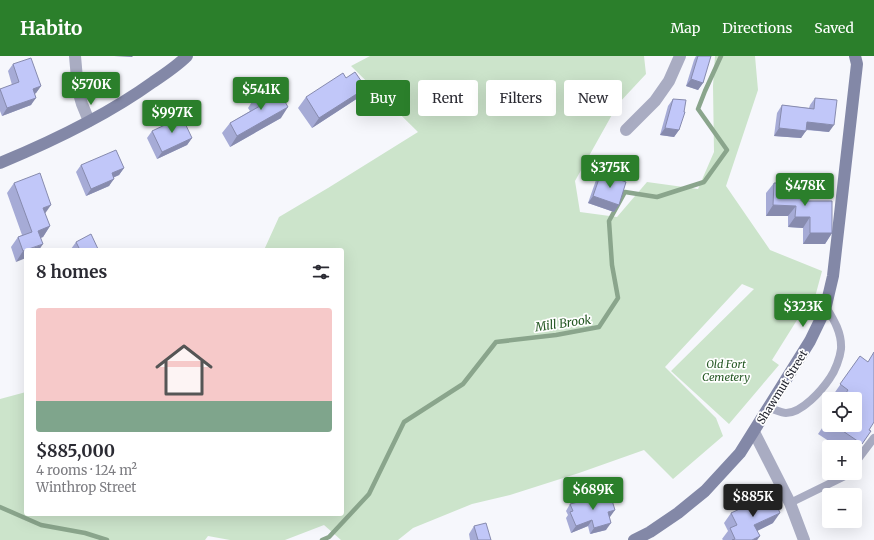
<!DOCTYPE html>
<html lang="en">
<head>
<meta charset="utf-8">
<style>
	:root { --surface:#fff; --page:#f2f2f3; --text:#2b2b33; --muted:#7c7c81; --accent:#2b7f2b }
	body { margin:0; font-family:Merriweather,serif; background:var(--page); color:var(--text); height:100vh; display:flex; flex-direction:column; font-size:15px; white-space:nowrap }
	* { box-sizing:border-box; margin:0 }
	p { font-size:13px; color:var(--muted) }
	.icon { flex:none; width:22px; height:22px; fill:none; stroke:currentColor; stroke-width:2; stroke-linecap:round; stroke-linejoin:round }
	.map { position:relative; flex:1; overflow:hidden }
	.side { position:absolute; left:24px; top:192px; width:320px; height:268px; display:flex; flex-direction:column; background:var(--surface); border-radius:4px; box-shadow:0 4px 16px #0002 }
	.side>* { flex:none }
	.top-card { position:absolute; left:356px; top:24px; width:380px; height:36px; display:flex; gap:8px }
	.tools { position:absolute; left:822px; top:336px; display:grid; gap:8px }
	.tools a { display:grid; place-items:center; width:40px; height:40px; border-radius:4px; background:var(--surface); box-shadow:0 4px 16px #0002; font-size:20px }
	.price { position:absolute; translate:-50% -34px; padding:0 9px; border-radius:4px; background:var(--accent); color:#fff; font-size:13px; line-height:26px; filter:drop-shadow(0 1px 2px #0008) }
	.price::after { content:''; position:absolute; left:50%; top:24px; width:12px; height:9px; margin-left:-6px; background:inherit; clip-path:polygon(0 0,100% 0,50% 100%) }
	.price.current { background:#222; color:#fff }
	ul { padding:0; list-style:none }
	li { display:grid; align-content:center; gap:8px; height:212px; padding:0 12px }
	li span { display:grid; place-items:center; height:124px; border-radius:4px; color:#555 }
	li>.icon { margin-inline-start:auto }
	span .icon { width:72px; height:72px; fill:#fffc; stroke-width:1 }
	li b { font-size:17px }
	h2 { display:flex; justify-content:space-between; align-items:center; height:48px; padding:0 12px; font-size:17px }
	.tag { padding:0 14px; border-radius:4px; background:var(--surface); box-shadow:0 4px 16px #0002; font-size:14px; line-height:36px }
	.tag.current { background:var(--accent); color:#fff }
	header { display:flex; align-items:center; gap:24px; box-sizing:border-box; height:56px; padding:0 20px; background:var(--accent); color:#fff }
	header strong { font-size:19px }
	nav { display:flex; gap:22px; margin-inline-start:auto; font-size:14px }
	.map>svg:first-child { display:block }
</style>
</head>
<body>
<header>
<strong>Habito</strong>
<nav><a>Map</a><a>Directions</a><a>Saved</a></nav>
</header>
<div class="map">
<svg width="874" height="484" viewBox="0 0 874 484">
	<rect width="100%" height="100%" fill="#f6f7fc"/>
	<path fill="#cce4cb" d="M370 0H644L646 18 618 48 575 125 580 156 617 161 647 126 698 133 714 96 713 30 715 0H755L758 34 726 130 770 194 822 215 811 256 790 248 802 256 772 304 779 309 729 368 671 315 754 233 742 228 665 311 716 362 723 380 673 423 644 394 579 417 510 439 472 448 413 472 398 484H341L324 469 285 484H230L208 480 205 484H0V343L26 336V458H342V194H264L279 161 328 132 418 76 351 10Z"/>
	<g fill="none" stroke-linecap="round" stroke-linejoin="round">
		<path stroke="#8aa58c" stroke-width="4.5" d="M0 451 41 469 85 477 107 484
			M322 484 329 481 369 438 404 366 463 328 496 286 556 279 599 271 618 242 612 209 609 165 625 136 657 141 704 126 727 94 698 53 705 35 721 0"/>
		<path stroke="#a9acc2" stroke-width="8" d="M769 352C774 353 781 357 786 357 802 357 822 334 830 322 835 315 840 302 841 293 842 277 834 264 826 251
			M855 407 874 382
			M790 447 843 421 847 417"/>
		<path stroke="#a9acc2" stroke-width="12" d="M75 0 78 34 82 48 89 65
			M626 74 655 45 669 25 680 0
			M754 376 790 447 804 484"/>
		<path stroke="#8388a7" stroke-width="12" d="M0 107C53 85 106 60 153 26 165 18 177 10 187 0
			M634 484 650 476 678 457 705 435 740 397 810 285 825 254 833 220 857 8 855 0"/>
	</g>
	<path fill="#a6abd6" d="M696 0H710L703 27 698 34 686 30 694 4Z
		M13 8 41 30 36 37 35 38 31 49 2 60 0 55V33L12 29 8 15Z
		M346 22 366 32 358 42 312 72 298 52 306 41Z
		M255 41 281 62 230 91 222 77 230 67 250 55 248 52Z
		M815 42 829 76 806 74 801 82 774 80 777 57 782 49 809 52 810 49Z
		M673 43 679 74 674 81 660 79 668 50Z
		M152 75 192 82 187 89 157 103 147 82Z
		M81 109 124 112 119 119 113 122 109 130 86 140 76 116Z
		M601 117 614 156 588 147 596 124Z
		M14 127 45 158 50 170 43 181 41 182 16 206 11 191 18 181 22 179 7 137Z
		M774 127 801 145 832 177 825 188H803V172L788 171V160H766V137Z
		M76 186 98 193V194H71V193Z
		M860 300 869 374 871 375 855 398V391H838L818 378 829 362V369H855V343H833L831 342Z
		M570 448 610 461H609L606 474 590 478 588 470 571 477 566 462 568 459 566 455Z
		M731 457 773 467 757 475 760 480 757 484H723L722 483 728 475 724 467Z
		M474 470 491 484H470L469 478Z"/>
	<path fill="#878bae" d="M114 0H133L132 1Z
		M691 23 703 27 698 34 686 30Z
		M41 30 36 37 28 40 33 33Z
		M366 32 358 42 312 72 319 62Z
		M36 42 31 49 2 60 7 52Z
		M288 51 281 62 230 91 237 80Z
		M807 66 834 69 829 76 802 73Z
		M665 72 679 74 674 81 660 79Z
		M779 72 806 75 801 82 774 80Z
		M192 82 187 89 157 103 162 96Z
		M124 112 119 119 107 124 112 117Z
		M114 123 109 130 86 140 91 133Z
		M593 140 619 149 614 156 588 147Z
		M51 149 44 159 43 152Z
		M773 149 796 150 788 160H766Z
		M795 161H810L803 172 788 171Z
		M50 170 43 181 31 185 38 175Z
		M810 177H832L825 188H803Z
		M43 188 39 194H27Z
		M26 194V202L16 206 23 195Z
		M615 454 610 461 603 463 608 456Z
		M780 457 773 467 747 480 754 469Z
		M592 464 588 470 571 477 576 470Z
		M611 467 606 474 590 478 594 472Z
		M760 480 757 484H752Z"/>
	<path fill="#c1c7f9" stroke="#878bae" d="M698 0H711L703 27 691 23Z
		M31 2 41 30 33 33 36 42 7 52 0 33 19 26 13 8Z
		M355 16 366 32 319 62 306 41 343 17 346 22Z
		M276 30 288 51 237 80 230 67 260 50 255 41Z
		M815 42 837 44 834 69 807 66 806 75 779 72 782 49 814 53Z
		M673 43 686 44 684 56H685L679 74 665 72Z
		M182 61 192 82 162 96 152 75Z
		M116 94 124 112 112 117 114 123 91 133 81 109Z
		M40 117 51 149 43 152 50 170 38 175 43 188 23 195 18 181 32 176 14 127Z
		M601 117 626 126 619 149 593 140Z
		M774 127H801V145H832V177H810V161H795L796 150 773 149Z
		M91 178 98 193 96 194H80L76 186Z
		M874 296V366L869 374 871 375 862 388 834 369H855V343H842L848 334 840 328 860 300 868 306Z
		M610 438 615 454 608 456 611 467 594 472 592 464 576 470 570 456 573 455 570 448Z
		M772 438 780 457 754 469 760 480 752 484H732L735 483 730 472 737 469 731 457Z
		M486 467 491 484H478L474 470Z"/>
	<g text-anchor="middle" dominant-baseline="central" stroke-width="3.5" stroke-linejoin="round" paint-order="stroke">
		<g font-size="11" font-style="italic" fill="#265925" stroke="#fff">
			<text x="726" y="308">Old Fort<tspan x="726" dy="13">Cemetery</tspan></text>
		</g>
		<g font-size="11" fill="#242630" stroke="#fff">
			<text transform="translate(782 331) rotate(-58)">Shawmut Street</text>
		</g>
		<g font-size="12" font-style="italic" fill="#245823" stroke="#fff">
			<text transform="translate(563 267) rotate(-8)">Mill Brook</text>
		</g>
	</g>
</svg>
<div class="tools">
<a><svg class="icon" aria-label="locate" viewBox="0 0 24 24"><circle cx="12" cy="12" r="6"/><path d="M12 2v4M12 18v4M2 12h4M18 12h4"/></svg></a>
<a>+</a>
<a>−</a>
</div>
<b class="price" style="left:91px;top:50px">$570K</b>
<b class="price" style="left:261px;top:55px">$541K</b>
<b class="price" style="left:172px;top:78px">$997K</b>
<b class="price" style="left:610px;top:133px">$375K</b>
<b class="price" style="left:805px;top:151px">$478K</b>
<b class="price" style="left:803px;top:272px">$323K</b>
<b class="price" style="left:593px;top:455px">$689K</b>
<b class="price current" style="left:753px;top:462px">$885K</b>
<div class="top-card">
<a class="tag current">Buy</a>
<a class="tag">Rent</a>
<a class="tag">Filters</a>
<a class="tag">New</a>
</div>
<section class="side">
<h2>8 homes<svg class="icon" aria-label="filters" viewBox="0 0 24 24"><path d="M4 7h16M4 17h16"/><circle cx="9" cy="7" r="2"/><circle cx="15" cy="17" r="2"/></svg></h2>
<ul>
<li><span style="background:linear-gradient(#f6c9c9 75%,#7fa58c 0)"><svg class="icon" aria-label="home" viewBox="0 0 24 24"><path d="M3 11l9-7 9 7M6 9v11h12V9"/></svg></span><div><b>$885,000</b><p>4 rooms · 124 m²</p><p>Winthrop Street</p></div></li>
</ul>
</section>
</div>
</body>
</html>
